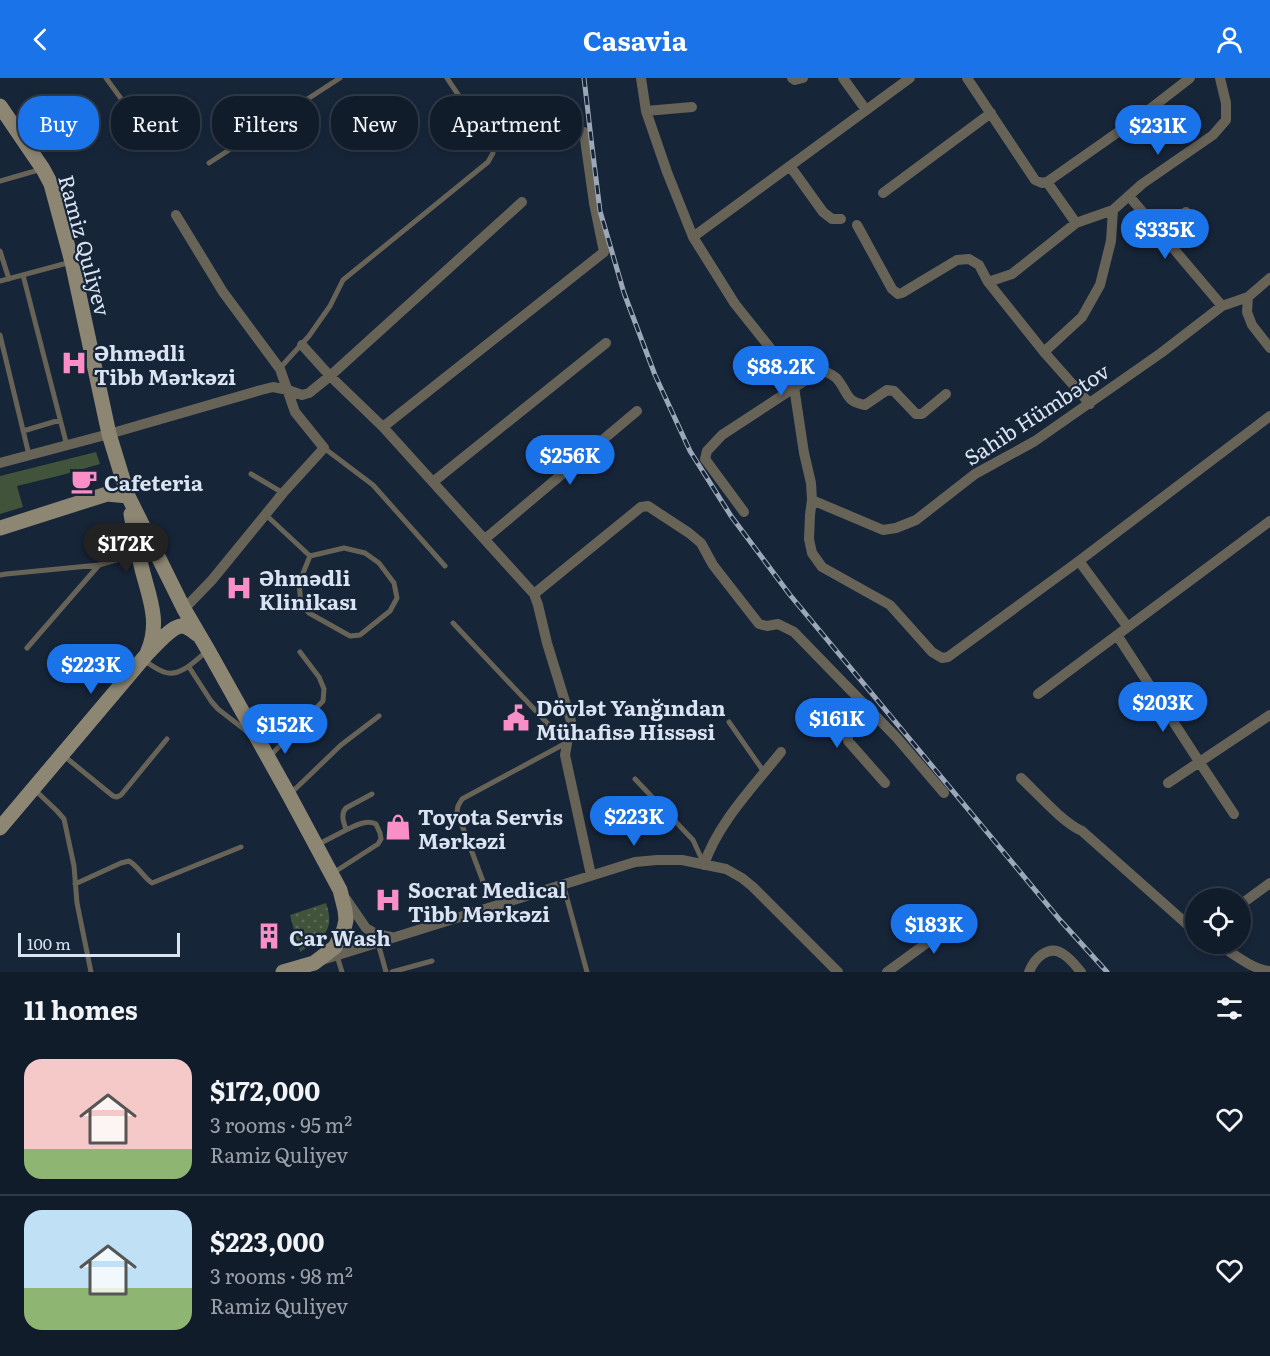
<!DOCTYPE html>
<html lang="en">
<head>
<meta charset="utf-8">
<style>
	:root { --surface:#111c2b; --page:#1a2533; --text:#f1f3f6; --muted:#9ca1a9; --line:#303a47; --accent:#1a73e8 }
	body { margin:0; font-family:Literata,serif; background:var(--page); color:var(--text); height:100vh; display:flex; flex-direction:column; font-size:22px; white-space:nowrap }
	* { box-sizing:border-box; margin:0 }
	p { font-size:20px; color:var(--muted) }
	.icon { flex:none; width:33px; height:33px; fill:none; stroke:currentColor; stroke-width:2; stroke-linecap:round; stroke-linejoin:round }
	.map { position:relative; height:894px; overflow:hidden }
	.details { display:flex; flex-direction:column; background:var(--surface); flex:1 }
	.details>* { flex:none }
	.top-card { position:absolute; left:18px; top:18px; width:600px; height:54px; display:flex; gap:12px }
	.controls { position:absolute; left:1185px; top:810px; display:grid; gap:12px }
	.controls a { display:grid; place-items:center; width:66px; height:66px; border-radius:50%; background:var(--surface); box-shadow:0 3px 9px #0003,0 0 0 2px var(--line); font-size:30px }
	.scale { position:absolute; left:18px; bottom:15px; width:162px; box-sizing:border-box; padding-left:6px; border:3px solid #d9e3f1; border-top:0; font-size:16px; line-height:21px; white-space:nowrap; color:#d9e3f1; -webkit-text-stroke:4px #172539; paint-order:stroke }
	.price { position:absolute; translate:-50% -51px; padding:0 14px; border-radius:21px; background:var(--accent); color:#fff; font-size:20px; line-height:39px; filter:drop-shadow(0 2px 3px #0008) }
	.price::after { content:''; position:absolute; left:50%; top:36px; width:18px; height:14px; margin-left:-9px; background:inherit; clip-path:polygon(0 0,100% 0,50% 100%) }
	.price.current { background:#222; color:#fff }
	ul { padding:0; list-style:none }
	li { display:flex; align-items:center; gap:18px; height:150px; padding:0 24px }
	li+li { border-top:2px solid var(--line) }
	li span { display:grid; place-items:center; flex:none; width:168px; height:120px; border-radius:18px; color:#555 }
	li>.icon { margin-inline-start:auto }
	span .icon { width:72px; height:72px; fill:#fffc; stroke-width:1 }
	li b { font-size:26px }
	h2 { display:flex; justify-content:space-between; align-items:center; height:72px; padding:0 24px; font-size:26px }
	.pill { padding:0 21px; border-radius:24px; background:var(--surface); box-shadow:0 3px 9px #0003,0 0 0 2px var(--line); font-size:21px; line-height:54px }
	.pill.current { background:var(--accent); color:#fff }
	header { display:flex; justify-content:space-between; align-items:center; height:78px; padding:0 24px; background:var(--accent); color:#fff; font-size:27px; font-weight:700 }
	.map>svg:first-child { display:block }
</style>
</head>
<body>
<header><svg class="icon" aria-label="back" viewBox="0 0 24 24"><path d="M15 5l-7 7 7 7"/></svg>Casavia<svg class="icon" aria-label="person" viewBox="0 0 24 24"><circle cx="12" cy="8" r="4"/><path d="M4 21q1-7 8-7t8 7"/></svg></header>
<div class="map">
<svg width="1270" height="894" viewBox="0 0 1270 894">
	<defs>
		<pattern id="grass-dots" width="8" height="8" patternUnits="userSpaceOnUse" patternTransform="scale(1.5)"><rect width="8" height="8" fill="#41533a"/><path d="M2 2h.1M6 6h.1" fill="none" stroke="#5c6c57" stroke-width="1.8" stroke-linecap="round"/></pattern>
	</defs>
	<rect width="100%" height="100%" fill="#172539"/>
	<path fill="url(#grass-dots)" d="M326 825C336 854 322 860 300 874L290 837Z"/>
	<path fill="#41533a" d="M96 374 100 386 62 397 17 408 23 429 0 436V398Z"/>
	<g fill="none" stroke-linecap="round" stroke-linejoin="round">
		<path stroke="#686357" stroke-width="5" d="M106 0 125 26
			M209 85 340 0
			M0 103 42 91
			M0 173 9 201
			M23 197 67 368
			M0 203 71 184
			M0 257 29 377
			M280 290 309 258 330 228 343 202 488 84 493 75 492 67 447 0
			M23 353 60 342
			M324 370 373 407 445 488
			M251 396 283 415
			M266 437 310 478 299 505 301 526 309 535 350 558 360 557 390 533 397 520 394 505 379 485 365 475 344 470 310 478
			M0 497 6 496 99 487 137 476
			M453 545 566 665 462 721 458 728 457 734 484 806
			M27 570 99 487
			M143 582C150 586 157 592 164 594 180 600 196 582 207 573
			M189 589 211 623 218 631 249 655
			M729 644 764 694
			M64 678 113 718 117 719 121 717 167 661
			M269 679 323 623 324 611 319 599 300 574
			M635 701 693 762 703 784
			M35 712 57 733 64 741 74 788 77 825 91 894
			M290 716 341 667 379 638
			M317 767 346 752C344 744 340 737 346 730L372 716
			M333 795 378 766 381 761 380 755 376 746C366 741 355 748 346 752
			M75 806 121 785 129 783C139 789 143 799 152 805L241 769
			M563 806 587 894
			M378 865 386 894
			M337 878 342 894
			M392 894 432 883"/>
		<path stroke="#686357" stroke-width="10" d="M641 0 646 33 667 94 693 159 735 226 787 291 794 309 804 375 811 405 812 422 810 437 809 461 812 475 822 489 890 527 932 574 942 580 948 579 1079 483 1270 338
			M792 0 795 2 803 0
			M843 0 866 32
			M967 0 1035 102 1042 105 1047 104 1141 38 1190 0
			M646 33 692 29
			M790 88 823 134 832 141H841
			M1047 104 1076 145
			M883 115 991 35
			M1129 118 1222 228
			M176 137 223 214 280 291 295 334 324 370 283 415 212 502 184 531
			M857 147 892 211 898 216 902 215 957 182 969 181 979 187 988 204 1044 274 1090 326
			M1159 154 1186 134
			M693 159 910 0
			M988 204 1012 196 1076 145 1113 132 1142 106 1213 57 1226 42V25L1220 0
			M1248 219 1247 234 1252 247 1270 270
			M302 267 330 298 383 349 534 516 538 527 547 565 571 643 565 677 591 797
			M1044 274 1082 239 1100 207 1111 163 1113 132
			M383 349 604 174 594 125 584 54
			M0 385 109 356 261 312 273 309 288 312 302 317 309 315 330 298 522 124
			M433 404 606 265
			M812 422 883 452 896 450 916 442 975 396 1035 363 1161 275 1222 228 1248 219 1270 200
			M744 434 705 381 707 373 722 357 815 296 826 294C830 296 835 298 838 302 849 316 845 323 865 327L887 312 894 313 916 336H922L946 316
			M485 461 637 333
			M1079 483 1127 548
			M534 516 641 429 648 428 689 455 701 465 713 487 759 546 767 548 778 546 794 554 897 660 944 715
			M1117 557 1200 685 1234 736
			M1038 616 1270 443
			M868 631 848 657V663L885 705
			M1021 700C1038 716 1062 744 1082 753L1189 848 1196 851
			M1168 705 1270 637
			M704 787C717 746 754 708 781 674
			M346 821 366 850 376 856 391 859
			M1240 827 1270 805
			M1218 866C1232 875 1253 892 1270 893
			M322 882 635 784 657 782H682L726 791 742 800 753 809 838 894
			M887 894 946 851 970 840
			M1029 894C1034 881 1048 866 1063 876 1070 880 1076 888 1081 894"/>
		<path stroke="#8d8673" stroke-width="15" d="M0 28 43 91 51 106 72 184 109 356 128 418 184 531 208 572 289 717 340 812 345 832 346 842 344 851 335 869 314 885 283 894
			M131 436C134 453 137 470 141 487 148 517 161 542 148 573
			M0 450 107 416 128 418
			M0 750 147 576C154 569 171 549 181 548 188 548 193 553 198 557"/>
		<g stroke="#9ca7b7" stroke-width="5">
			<path id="rail" d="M584 0 591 60 600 133 624 215 655 297 690 373 731 438 790 517 1060 842 1107 894"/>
		</g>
		<use href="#rail" stroke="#172539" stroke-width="3" stroke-dasharray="9" stroke-linecap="butt"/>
	</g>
	<defs>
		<g id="hospital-bare" transform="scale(2.07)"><path d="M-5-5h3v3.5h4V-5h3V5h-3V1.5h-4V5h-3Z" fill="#fa8fc7" stroke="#172539" stroke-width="2.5" paint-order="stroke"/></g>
		<g id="cafe-bare" transform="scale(2.07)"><path d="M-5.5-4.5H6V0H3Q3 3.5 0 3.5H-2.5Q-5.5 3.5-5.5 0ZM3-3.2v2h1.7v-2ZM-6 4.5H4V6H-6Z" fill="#fa8fc7" stroke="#172539" stroke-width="2.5" paint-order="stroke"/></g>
		<g id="civic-bare" transform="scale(2.07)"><path d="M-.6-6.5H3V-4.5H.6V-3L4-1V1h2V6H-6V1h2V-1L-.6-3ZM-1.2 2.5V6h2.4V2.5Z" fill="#fa8fc7" stroke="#172539" stroke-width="2.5" paint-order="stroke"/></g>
		<g id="shop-bare" transform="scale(2.07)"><path d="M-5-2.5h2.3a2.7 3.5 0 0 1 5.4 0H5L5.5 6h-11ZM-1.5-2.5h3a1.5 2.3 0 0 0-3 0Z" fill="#fa8fc7" stroke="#172539" stroke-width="2.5" paint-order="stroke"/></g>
		<g id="building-bare" transform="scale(2.07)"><path d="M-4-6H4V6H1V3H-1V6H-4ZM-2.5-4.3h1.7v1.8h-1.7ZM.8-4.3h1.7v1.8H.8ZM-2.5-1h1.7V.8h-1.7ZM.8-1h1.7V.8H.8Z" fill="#fa8fc7" stroke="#172539" stroke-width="2.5" paint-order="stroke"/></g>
	</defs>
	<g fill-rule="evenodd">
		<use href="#hospital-bare" x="74" y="285"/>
		<use href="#cafe-bare" x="84" y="403"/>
		<use href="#hospital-bare" x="239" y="510"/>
		<use href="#civic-bare" x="516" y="640"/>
		<use href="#shop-bare" x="398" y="749"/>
		<use href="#hospital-bare" x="388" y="822"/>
		<use href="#building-bare" x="269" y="858"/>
	</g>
	<g text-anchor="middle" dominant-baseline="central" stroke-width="4.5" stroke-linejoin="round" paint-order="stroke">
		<g font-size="21" fill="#d9e3f1" stroke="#172539">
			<text transform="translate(86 167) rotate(75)">Ramiz Quliyev</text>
			<text transform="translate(1036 335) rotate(-33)">Sahib Hümbətov</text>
		</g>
		<g font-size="21" font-weight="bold" fill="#d9e3f1" stroke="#172539" text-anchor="start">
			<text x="94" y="273">Əhmədli<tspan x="94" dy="24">Tibb Mərkəzi</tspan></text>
			<text x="104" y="403">Cafeteria</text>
			<text x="259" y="498">Əhmədli<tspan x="259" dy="24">Klinikası</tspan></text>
			<text x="536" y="628">Dövlət Yanğından<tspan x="536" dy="24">Mühafisə Hissəsi</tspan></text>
			<text x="418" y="737">Toyota Servis<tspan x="418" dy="24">Mərkəzi</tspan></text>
			<text x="408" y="810">Socrat Medical<tspan x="408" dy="24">Tibb Mərkəzi</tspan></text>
			<text x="289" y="858">Car Wash</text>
		</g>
	</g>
</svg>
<div class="controls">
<a><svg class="icon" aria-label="locate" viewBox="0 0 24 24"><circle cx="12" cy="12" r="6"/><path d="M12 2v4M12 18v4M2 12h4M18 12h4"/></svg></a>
</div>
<div class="scale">100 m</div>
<b class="price" style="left:1158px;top:78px">$231K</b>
<b class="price" style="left:1165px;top:182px">$335K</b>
<b class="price" style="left:781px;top:319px">$88.2K</b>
<b class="price" style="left:570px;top:408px">$256K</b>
<b class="price current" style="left:126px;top:496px">$172K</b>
<b class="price" style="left:91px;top:617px">$223K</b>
<b class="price" style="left:1163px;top:655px">$203K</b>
<b class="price" style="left:837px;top:671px">$161K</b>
<b class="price" style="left:285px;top:677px">$152K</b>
<b class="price" style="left:634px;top:769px">$223K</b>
<b class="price" style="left:934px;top:877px">$183K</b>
<div class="top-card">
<a class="pill current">Buy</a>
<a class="pill">Rent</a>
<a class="pill">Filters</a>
<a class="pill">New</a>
<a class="pill">Apartment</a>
</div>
</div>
<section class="details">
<h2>11 homes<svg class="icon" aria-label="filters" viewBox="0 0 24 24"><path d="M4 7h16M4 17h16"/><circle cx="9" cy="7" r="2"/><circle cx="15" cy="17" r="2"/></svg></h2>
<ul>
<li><span style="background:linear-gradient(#f6c9c9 75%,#8fb573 0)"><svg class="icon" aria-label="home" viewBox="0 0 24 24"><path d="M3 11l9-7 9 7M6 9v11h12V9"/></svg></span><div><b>$172,000</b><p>3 rooms · 95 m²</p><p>Ramiz Quliyev</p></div><svg class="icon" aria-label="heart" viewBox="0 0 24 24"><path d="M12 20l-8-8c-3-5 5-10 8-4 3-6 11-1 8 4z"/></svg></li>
<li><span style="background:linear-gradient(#bfe0f5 65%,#8fb573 0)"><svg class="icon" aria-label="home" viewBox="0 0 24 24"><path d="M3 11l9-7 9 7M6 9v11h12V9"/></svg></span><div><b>$223,000</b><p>3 rooms · 98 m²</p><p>Ramiz Quliyev</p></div><svg class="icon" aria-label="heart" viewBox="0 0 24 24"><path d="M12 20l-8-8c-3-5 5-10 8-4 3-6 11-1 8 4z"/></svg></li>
</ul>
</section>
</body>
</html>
